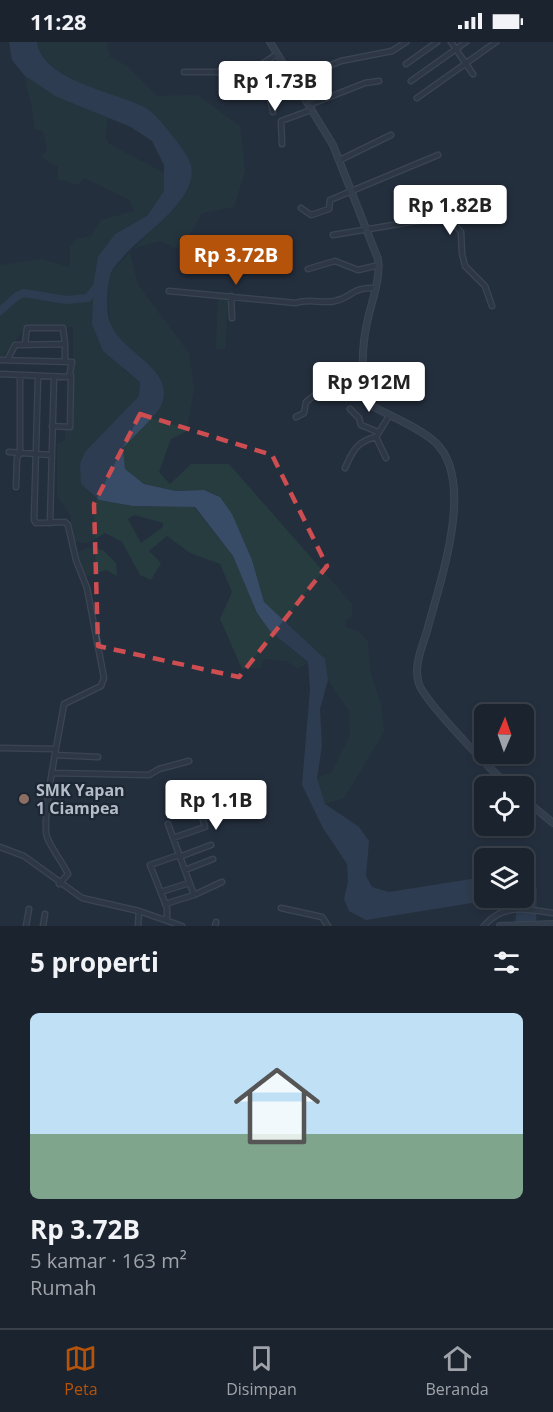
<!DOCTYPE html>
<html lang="id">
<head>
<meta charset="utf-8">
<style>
	:root { --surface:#1b232e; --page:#242b36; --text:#f1f3f6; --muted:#a0a4aa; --line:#39404a; --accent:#b45309 }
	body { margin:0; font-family:"Open Sans",sans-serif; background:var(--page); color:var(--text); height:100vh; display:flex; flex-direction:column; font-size:22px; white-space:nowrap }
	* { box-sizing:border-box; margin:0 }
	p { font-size:20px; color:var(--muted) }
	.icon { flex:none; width:33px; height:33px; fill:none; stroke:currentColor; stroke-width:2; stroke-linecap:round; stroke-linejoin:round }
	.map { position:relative; height:884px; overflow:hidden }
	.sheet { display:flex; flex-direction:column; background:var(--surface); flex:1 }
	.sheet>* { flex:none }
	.needle { width:39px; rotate:2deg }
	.buttons { position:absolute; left:474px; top:662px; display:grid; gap:12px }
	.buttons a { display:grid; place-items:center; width:60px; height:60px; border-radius:9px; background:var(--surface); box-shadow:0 3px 9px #0003,0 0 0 2px var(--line); font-size:30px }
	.price { position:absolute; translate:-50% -51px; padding:0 14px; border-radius:6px; background:#fff; color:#222; font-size:20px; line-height:39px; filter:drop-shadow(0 2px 3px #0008) }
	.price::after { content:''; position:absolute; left:50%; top:36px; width:18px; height:14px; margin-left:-9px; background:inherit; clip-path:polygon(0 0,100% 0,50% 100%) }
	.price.selected { background:var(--accent); color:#fff }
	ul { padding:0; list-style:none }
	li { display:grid; align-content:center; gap:12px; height:318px; padding:0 30px }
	li span { display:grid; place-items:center; height:186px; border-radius:9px; color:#555 }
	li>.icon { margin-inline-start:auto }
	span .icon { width:108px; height:108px; fill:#fffc; stroke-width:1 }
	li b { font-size:26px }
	h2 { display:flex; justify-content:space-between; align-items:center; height:72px; padding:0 30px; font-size:26px }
	.status { display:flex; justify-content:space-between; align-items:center; height:42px; padding:0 30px; background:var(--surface); direction:ltr }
	.status svg { height:16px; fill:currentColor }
	.tab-bar { display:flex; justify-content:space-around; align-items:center; height:84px; border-top:2px solid var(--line); background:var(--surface); font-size:16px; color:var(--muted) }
	.tab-bar a { display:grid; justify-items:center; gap:3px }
	.tab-bar .selected { color:var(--accent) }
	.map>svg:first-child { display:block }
</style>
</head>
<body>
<div class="status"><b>11:28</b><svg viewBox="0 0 49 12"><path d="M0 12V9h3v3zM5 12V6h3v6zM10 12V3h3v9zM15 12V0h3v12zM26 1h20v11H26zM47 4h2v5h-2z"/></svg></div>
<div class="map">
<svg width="553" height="884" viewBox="0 0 553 884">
	<rect width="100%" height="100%" fill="#242f3e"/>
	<path fill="#263c3f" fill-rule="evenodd" d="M37 0H111L107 1 110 15 127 24 157 54 197 53 240 84 245 129 234 165 202 171 181 208 160 199 129 208 138 243 189 311 194 346 187 389 171 397 159 430 170 442 191 422H229L352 562V574L346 578 345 585 358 589 368 599 370 629 381 663 384 690 344 756 325 762 317 736 332 730 350 693 349 669 328 638 325 617 264 561 252 518 231 472 220 455 204 448 176 449 144 442 125 428 123 406 143 382 160 368 143 317 121 299 110 282 108 255 110 231 183 154 144 65C114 54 42 36 37 0Z
		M25 34 57 55 108 76 105 95 109 102 164 131V149L147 174 115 192 94 238 124 328 140 339 139 354 119 376 81 442 99 458 133 464 194 465 233 514 257 571 270 589 308 621 298 627 286 619 264 617 260 626 242 627 220 577 232 550 220 522 190 511 167 494 149 509 161 521 151 538 140 533 122 500 105 491 88 501 74 500 69 491 71 474 57 455V402L65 398V387L73 386V285L27 283 0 319V223L42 217 70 225V205L77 197 91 194 101 178 134 169 130 158 84 136 78 143 58 137V125L42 116 47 107 43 89 34 87C35 68 27 53 25 34ZM134 473 163 481V485L141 501 128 477Z
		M218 256 228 257 225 307H216Z
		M87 506 103 508 116 521 117 534 106 528 86 535 77 510Z"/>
	<path fill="#394c67" d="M9 0H37C42 38 113 50 142 64 152 68 164 83 171 92 177 100 188 113 191 123 199 158 142 192 123 215 119 220 112 226 110 233 107 247 105 270 111 283 123 312 179 328 160 366 158 371 130 398 123 406L125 427 144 442 176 449 204 448 220 455 232 472 252 518 264 560 325 617 328 638 320 667 322 704 317 736 325 762 359 785 369 799 366 834 372 845 389 850 484 835V855H524V832L529 834 537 847 536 884H515L517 861 503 856 366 878 349 869 344 857 348 840 347 822 323 786 302 743 310 647 308 620 270 589 257 571 233 514 195 465 133 464 99 458 81 442 80 422 85 410 139 354 140 340 103 309 92 282 94 238 98 215 115 192 147 174 164 149V123L152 99 131 85 57 55 25 34 12 18Z"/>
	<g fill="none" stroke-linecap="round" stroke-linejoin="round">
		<path stroke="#394c67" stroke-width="8" d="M0 269 17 254 24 251 66 258 88 256 98 243"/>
		<g stroke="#565f6c" stroke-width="7">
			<path id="street" d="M451 0 473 32
				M262 22 273 70
				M406 22 437 0
				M184 30H250L277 12
				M294 38 341 19 392 9 406 0
				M411 39 466 0
				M417 56 496 0
				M309 63 365 41 379 39
				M282 102 281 79 311 68
				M340 118 391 93
				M301 166 311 173 329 167 330 158 438 113
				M333 193 429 177 450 178 461 190 462 212 465 224 485 244 492 264
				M308 227 335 219 358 228 379 223
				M169 249 296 261C309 256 322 262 335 259 353 255 351 245 375 246
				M231 254 232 276
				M25 302 27 286H63L65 302
				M8 317 15 303 65 302V319
				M0 318 72 320 69 335 0 332
				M38 335 34 478 36 481 65 480 68 483 76 518 87 546 104 636 101 644 64 662C60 687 41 776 47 795 52 808 62 819 68 832L59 842
				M350 367 359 376 361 383 378 390
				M296 375 304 371 306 360C329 342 335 333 365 337
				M52 384 70 385 71 333
				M376 395 386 416
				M9 410 51 413
				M345 426C352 410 357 399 376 395L389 374
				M16 445 17 416 20 411V334
				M50 481 54 335
				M0 706 56 707
				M55 713 98 715
				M52 731 149 733 159 727 189 719
				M173 796 205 785 195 751
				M0 805 24 814 82 856 139 869 182 884
				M179 815 211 803
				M185 828 213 817
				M161 850 189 841
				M194 853 222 840
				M165 862 194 853 168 782
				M281 866 322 875 328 884
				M164 877 167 876V866L150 823 179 813
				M26 884 29 867
				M43 884 45 872
				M138 884 139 869
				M215 884 216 880
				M484 884C503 861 526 867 553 871"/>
		</g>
		<g stroke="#565f6c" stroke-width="8">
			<path id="secondary" d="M270 0 333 103 378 217C381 238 371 260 367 281 362 304 359 343 372 364 392 375 418 385 435 400 477 439 439 542 427 589 422 605 413 625 419 642 425 660 492 729 509 744
				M524 757 553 781
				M500 884 553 882"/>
		</g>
		<use href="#street" stroke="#38414e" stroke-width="4.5"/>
		<use href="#secondary" stroke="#465061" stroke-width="6"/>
	</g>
	<path d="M0 0H553V884H0ZM140 372 272 413 327 524 239 635 98 604 94 462Z" fill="#242f3e" fill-opacity=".55" fill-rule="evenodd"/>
	<path fill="none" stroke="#ce4d50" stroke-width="4.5" stroke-dasharray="12 8" stroke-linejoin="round" d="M140 372 272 413 327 524 239 635 98 604 94 462Z"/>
	<circle fill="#8d6e63" stroke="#1d2633" stroke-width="2" cx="24" cy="757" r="6"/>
	<g text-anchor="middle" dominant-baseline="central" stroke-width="4.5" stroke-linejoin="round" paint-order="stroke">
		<g font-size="16" font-weight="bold" fill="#b4bcc9" stroke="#1d2633" text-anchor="start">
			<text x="36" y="748">SMK Yapan<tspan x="36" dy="18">1 Ciampea</tspan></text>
		</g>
	</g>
</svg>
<div class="buttons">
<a><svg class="needle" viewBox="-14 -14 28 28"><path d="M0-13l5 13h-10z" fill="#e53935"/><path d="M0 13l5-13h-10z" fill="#a0a4aa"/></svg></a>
<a><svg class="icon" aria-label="locate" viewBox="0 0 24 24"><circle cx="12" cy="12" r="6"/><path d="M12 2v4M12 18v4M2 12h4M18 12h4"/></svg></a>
<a><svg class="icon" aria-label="layers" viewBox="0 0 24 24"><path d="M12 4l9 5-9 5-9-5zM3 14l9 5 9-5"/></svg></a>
</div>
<b class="price" style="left:275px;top:70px">Rp 1.73B</b>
<b class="price" style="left:450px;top:194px">Rp 1.82B</b>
<b class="price selected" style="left:236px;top:244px">Rp 3.72B</b>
<b class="price" style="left:369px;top:371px">Rp 912M</b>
<b class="price" style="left:216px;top:789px">Rp 1.1B</b>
</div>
<section class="sheet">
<h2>5 properti<svg class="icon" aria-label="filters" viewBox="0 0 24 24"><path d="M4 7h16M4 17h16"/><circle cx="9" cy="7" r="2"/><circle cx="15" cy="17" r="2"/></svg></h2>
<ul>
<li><span style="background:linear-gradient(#bfe0f5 65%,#7fa58c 0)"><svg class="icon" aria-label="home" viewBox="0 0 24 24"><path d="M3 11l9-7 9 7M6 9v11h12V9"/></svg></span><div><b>Rp 3.72B</b><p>5 kamar · 163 m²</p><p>Rumah</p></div></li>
</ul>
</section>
<nav class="tab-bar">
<a class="selected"><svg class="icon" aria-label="map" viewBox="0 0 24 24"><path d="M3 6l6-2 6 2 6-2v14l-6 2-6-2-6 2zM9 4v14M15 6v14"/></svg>Peta</a>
<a><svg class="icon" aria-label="saved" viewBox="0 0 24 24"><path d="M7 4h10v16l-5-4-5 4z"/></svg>Disimpan</a>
<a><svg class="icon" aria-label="home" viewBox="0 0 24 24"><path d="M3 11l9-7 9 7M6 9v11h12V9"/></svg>Beranda</a>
</nav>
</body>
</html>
